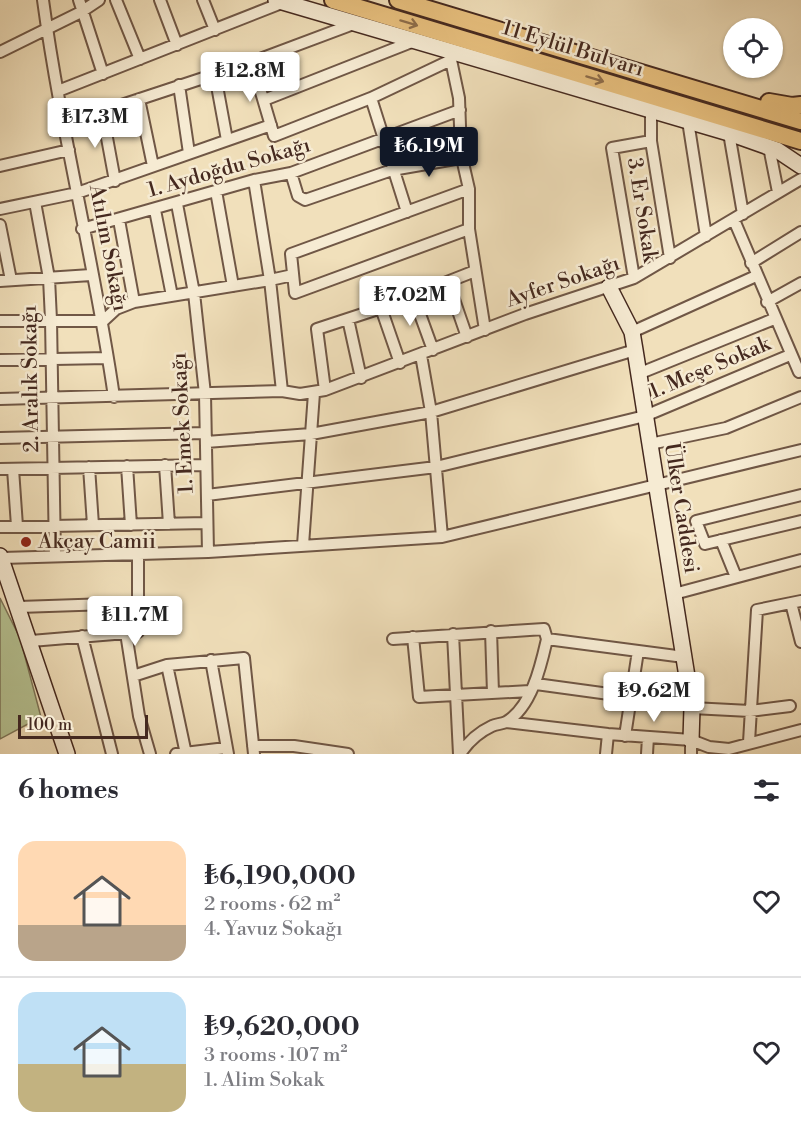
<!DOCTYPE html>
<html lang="en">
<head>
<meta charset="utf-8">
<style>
	:root { --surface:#fff; --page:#f7f7f7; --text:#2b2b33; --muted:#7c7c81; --line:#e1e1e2; --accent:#111827 }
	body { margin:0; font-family:"Libre Bodoni",serif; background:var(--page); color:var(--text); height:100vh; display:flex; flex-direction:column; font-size:22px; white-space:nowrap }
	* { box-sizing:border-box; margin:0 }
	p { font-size:20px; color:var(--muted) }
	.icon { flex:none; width:33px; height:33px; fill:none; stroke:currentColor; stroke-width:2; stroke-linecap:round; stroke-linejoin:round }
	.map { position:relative; height:754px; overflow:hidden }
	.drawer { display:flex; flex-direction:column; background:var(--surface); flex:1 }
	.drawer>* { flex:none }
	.buttons { position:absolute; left:723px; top:18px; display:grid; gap:12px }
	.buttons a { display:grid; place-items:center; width:60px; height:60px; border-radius:50%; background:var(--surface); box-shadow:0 2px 4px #0004; font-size:30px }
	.scale { position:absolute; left:18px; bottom:15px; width:130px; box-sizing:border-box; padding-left:6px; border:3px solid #45291f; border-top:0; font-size:16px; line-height:21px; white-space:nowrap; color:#45291f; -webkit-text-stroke:4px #f6ebd3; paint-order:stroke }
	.price { position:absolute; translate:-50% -51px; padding:0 14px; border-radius:6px; background:#fff; color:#222; font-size:20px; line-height:39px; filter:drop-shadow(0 2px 3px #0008) }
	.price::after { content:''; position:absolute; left:50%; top:36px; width:18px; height:14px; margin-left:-9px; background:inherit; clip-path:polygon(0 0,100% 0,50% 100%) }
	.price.current { background:var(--accent); color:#fff }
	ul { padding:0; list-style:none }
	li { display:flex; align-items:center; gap:18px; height:150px; padding:0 18px }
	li+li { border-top:2px solid var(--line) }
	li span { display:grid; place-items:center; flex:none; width:168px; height:120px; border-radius:18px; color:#555 }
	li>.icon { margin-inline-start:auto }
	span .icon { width:72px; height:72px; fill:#fffc; stroke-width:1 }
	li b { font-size:26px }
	h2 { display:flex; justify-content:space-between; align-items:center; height:72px; padding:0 18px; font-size:26px }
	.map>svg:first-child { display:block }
</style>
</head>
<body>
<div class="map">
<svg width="801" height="754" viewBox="0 0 801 754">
	<rect width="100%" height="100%" fill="#f1e0bb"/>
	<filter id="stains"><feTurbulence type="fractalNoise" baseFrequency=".00333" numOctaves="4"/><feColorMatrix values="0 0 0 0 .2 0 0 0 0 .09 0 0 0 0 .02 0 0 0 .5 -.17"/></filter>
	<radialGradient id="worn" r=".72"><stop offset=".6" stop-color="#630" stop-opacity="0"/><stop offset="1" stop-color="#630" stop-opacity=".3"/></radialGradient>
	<path fill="#b6c393" stroke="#7e7659" stroke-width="1.5" d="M0 598 20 638 41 717 0 739Z"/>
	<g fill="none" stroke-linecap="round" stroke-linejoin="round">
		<g stroke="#705746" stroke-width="14">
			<path id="minor" d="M43 0C61 133 95 264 114 397
				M79 0 103 74
				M116 0 140 59
				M160 0 177 45
				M203 0 215 30
				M453 51 451 60 459 98 461 154 469 189V229L485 330
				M0 52 81 12 99 0
				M252 62 274 136 371 98 451 60
				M215 75 227 140
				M179 85 189 153
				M58 91 284 2
				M371 98 407 212
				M139 99 153 166
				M264 100 414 41
				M651 110V141L670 258
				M102 111 115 181
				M690 118 688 121 706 236
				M64 124 252 62 356 23
				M729 133 743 214
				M769 147 778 192
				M0 166 69 150
				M291 173 298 196 305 200 392 170 461 158
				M254 180 270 280 293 275
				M469 189 291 254 295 293 469 229
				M216 191 233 286
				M35 202 49 278 51 320 55 556
				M177 204 194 293 205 394 208 552
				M0 209 77 193 271 125
				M155 210 172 296
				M119 220 134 302
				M734 220 799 372
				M0 225 11 280
				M82 229 254 180 291 173 460 110
				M751 263 801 232
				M634 278 612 148 651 141
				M0 281 91 275
				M448 282 467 337
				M413 295 433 350
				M767 302 801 283
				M381 308 400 363
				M348 319 361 378
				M0 321H103L116 309 134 302 270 280 282 391
				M632 332 756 276
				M421 355 431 412 442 537
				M0 360 108 358
				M638 374 774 319
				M325 390 317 329 381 308 475 271
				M0 399 282 391 300 394 325 390 525 314 634 278 801 179
				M0 438 205 433
				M206 442 311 434 431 412 635 350
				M650 444 726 428 801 397
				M165 465 169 524
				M127 466 131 525
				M89 467 93 525
				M0 469 206 465
				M13 469 17 526
				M207 495 436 467 645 416 790 355
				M801 495 696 521 705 544 801 521
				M0 527 207 523
				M721 540 736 577
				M303 545 314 393
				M2 558 208 552 442 537 801 450
				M674 594 801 560
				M791 603 801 642
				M19 607 138 603
				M491 631 493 693
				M126 633 139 716 150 754
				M453 634 459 754
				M82 636 112 754
				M413 637 419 697 530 691
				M393 639 544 629 547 639
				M547 639 684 657
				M31 641 138 632V554
				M211 660 228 754
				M167 665 186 754
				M133 676 167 665 244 658 254 754
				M536 684 631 697
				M692 708 750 711 790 706
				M506 722 608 734 691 740 709 747 729 749 801 730
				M625 736 638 651
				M691 740V754
				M749 742 757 610 801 601
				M253 746H294L348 754
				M176 754 226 748
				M460 754C468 742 479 732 492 726 496 724 502 724 506 722 532 707 541 665 547 639
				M606 754 608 734
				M647 754 648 737"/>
		</g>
		<g stroke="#45291f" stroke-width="18">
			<path id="secondary" d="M276 0 729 133 777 150 801 166
				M609 287 632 332 635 350 692 708 691 740
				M0 556 67 754"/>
		</g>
		<g stroke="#45291f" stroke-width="20">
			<path id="primary" d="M333 0 801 141
				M398 0 801 121
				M769 102 792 106 801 105"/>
		</g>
		<use href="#minor" stroke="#f6ebd3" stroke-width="10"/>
		<use href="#secondary" stroke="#f6ebd3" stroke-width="15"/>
		<use href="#primary" stroke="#e8c07e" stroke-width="16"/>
	</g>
	<defs><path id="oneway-shaft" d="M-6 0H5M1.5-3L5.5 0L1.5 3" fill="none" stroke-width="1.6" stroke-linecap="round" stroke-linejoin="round" transform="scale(1.5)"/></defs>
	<g stroke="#8e6d4a">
		<use href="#oneway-shaft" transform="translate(409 23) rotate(17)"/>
		<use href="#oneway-shaft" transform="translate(595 79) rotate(17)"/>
	</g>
	<circle fill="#8f2418" stroke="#f6ebd3" stroke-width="2" cx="26" cy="542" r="6"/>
	<g text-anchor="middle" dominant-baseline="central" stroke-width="5" stroke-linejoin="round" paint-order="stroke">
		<g font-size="21" fill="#45291f" stroke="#f6ebd3">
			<text transform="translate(573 49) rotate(17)">11 Eylül Bulvarı</text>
			<text transform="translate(229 168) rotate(-16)">1. Aydoğdu Sokağı</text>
			<text transform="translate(642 210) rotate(81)">3. Er Sokak</text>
			<text transform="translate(108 248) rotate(79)">Atılım Sokağı</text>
			<text transform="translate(563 282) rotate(-19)">Ayfer Sokağı</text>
			<text transform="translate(710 368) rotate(-23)">1. Meşe Sokak</text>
			<text transform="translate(31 379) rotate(-91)">2. Aralık Sokağı</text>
			<text transform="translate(183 423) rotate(-93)">1. Emek Sokağı</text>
			<text transform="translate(681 508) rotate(81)">Ülker Caddesi</text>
		</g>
		<g font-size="21" fill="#45291f" stroke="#f6ebd3" text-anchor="start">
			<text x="38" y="542">Akçay Camii</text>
		</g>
	</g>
	<rect width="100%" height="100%" filter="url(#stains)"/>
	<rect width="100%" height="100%" fill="url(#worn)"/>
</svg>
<div class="buttons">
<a><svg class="icon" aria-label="locate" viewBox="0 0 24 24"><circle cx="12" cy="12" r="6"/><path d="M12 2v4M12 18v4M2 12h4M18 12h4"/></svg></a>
</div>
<div class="scale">100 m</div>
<b class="price" style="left:250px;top:103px">₺12.8M</b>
<b class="price" style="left:95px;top:149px">₺17.3M</b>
<b class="price current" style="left:429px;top:178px">₺6.19M</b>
<b class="price" style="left:410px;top:327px">₺7.02M</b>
<b class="price" style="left:135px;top:647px">₺11.7M</b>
<b class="price" style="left:654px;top:723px">₺9.62M</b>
</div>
<section class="drawer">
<h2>6 homes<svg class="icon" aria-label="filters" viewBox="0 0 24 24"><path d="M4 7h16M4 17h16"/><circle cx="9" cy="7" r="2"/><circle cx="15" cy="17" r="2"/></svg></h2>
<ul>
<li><span style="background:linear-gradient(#ffd9b3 70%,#b9a48a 0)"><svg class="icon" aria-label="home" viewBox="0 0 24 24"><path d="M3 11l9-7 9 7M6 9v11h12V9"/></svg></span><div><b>₺6,190,000</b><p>2 rooms · 62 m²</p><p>4. Yavuz Sokağı</p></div><svg class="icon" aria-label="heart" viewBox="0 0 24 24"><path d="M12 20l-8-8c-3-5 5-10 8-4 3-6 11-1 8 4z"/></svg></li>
<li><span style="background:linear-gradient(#bfe0f5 60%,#c2b280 0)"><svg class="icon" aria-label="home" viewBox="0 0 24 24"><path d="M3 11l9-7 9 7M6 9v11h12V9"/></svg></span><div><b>₺9,620,000</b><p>3 rooms · 107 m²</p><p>1. Alim Sokak</p></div><svg class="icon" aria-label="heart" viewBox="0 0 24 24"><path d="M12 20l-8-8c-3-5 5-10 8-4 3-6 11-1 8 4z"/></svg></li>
</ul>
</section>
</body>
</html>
